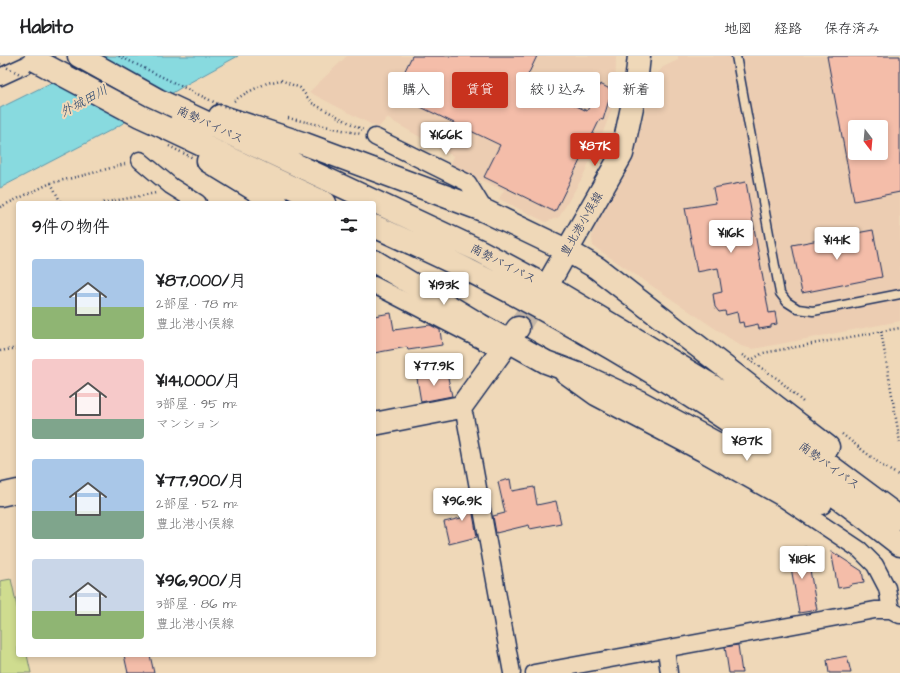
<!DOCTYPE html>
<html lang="ja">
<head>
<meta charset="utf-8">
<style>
	:root { --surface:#fff; --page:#f2f2f2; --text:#202124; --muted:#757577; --line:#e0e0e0; --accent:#c8321e }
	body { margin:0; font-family:"Architects Daughter","Klee One",sans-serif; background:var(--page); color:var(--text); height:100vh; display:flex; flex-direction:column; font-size:15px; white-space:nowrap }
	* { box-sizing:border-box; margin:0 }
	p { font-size:13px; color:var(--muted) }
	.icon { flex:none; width:22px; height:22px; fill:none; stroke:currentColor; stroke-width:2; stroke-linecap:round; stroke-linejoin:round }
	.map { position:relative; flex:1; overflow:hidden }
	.drawer { position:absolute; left:16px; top:145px; width:360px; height:456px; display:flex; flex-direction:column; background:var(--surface); border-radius:4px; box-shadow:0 2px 6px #0003 }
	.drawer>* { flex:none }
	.banner { position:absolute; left:388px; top:16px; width:380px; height:36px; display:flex; gap:8px }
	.needle { width:26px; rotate:164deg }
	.fabs { position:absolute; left:848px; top:64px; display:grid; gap:8px }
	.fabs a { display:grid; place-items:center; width:40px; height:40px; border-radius:4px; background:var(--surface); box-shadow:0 2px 6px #0003; font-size:20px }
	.price { position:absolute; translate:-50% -34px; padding:0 9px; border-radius:4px; background:#fff; color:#222; font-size:13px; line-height:26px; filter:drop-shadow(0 1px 2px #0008) }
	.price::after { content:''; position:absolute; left:50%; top:24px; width:12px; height:9px; margin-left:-6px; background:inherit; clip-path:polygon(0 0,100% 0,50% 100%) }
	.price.active { background:var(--accent); color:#fff }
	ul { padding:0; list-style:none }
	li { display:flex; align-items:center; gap:12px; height:100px; padding:0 16px }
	li span { display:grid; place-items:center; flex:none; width:112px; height:80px; border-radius:4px; color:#555 }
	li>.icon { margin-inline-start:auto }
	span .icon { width:48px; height:48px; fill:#fffc; stroke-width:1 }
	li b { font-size:17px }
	h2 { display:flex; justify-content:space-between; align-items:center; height:48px; padding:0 16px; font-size:17px }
	.chip { padding:0 14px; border-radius:4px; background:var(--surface); box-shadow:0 2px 6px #0003; font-size:14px; line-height:36px }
	.chip.active { background:var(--accent); color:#fff }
	header { display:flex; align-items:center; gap:24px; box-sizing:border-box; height:56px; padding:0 20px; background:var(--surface); border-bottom:1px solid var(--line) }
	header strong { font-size:19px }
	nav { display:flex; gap:22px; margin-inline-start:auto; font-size:14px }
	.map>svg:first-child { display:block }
</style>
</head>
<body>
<header>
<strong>Habito</strong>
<nav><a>地図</a><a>経路</a><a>保存済み</a></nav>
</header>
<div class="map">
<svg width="900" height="617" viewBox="0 0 900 617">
	<rect width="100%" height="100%" fill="#efd8b8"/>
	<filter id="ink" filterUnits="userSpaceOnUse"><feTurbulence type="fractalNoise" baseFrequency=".025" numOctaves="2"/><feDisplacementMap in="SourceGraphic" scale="8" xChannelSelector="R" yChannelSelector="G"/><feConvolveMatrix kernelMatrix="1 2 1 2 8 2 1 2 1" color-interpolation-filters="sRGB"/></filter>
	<g filter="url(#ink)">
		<path fill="#eccdb2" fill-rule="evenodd" d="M347 0H616L615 45 600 84 582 122 559 161 546 166 499 143 504 134 450 111 453 100 387 62 378 72 309 36Z
			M678 0H900V265L753 293 741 290 593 190 592 181 593 175 624 119 640 74 654 22 663 11 678 4ZM855 71H881V97H855Z"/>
		<path fill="#cfdc8f" stroke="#758676" d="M11 523 18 555V599H27L31 617H0V525Z"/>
		<path fill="#88dadf" stroke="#5c96ab" d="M105 0H238L187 28 115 72 0 132V52Z"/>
		<path fill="#f4bda9" stroke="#1b2f5e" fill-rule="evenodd" d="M412 0H537L525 25 587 55 600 28 612 34 603 64 600 63 555 156 484 121 500 89 404 43 409 32 399 27Z
			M827 0H900V136L854 145ZM855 71H881V97H855Z
			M746 126 769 257 775 256 777 268 771 269V271L759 273 758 268 744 271 743 266 739 267 737 256 726 259 725 255 719 256 715 251 713 238 722 236 718 212 697 216 685 152 716 147 713 132Z
			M873 174 882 221 802 237 792 189Z
			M391 257 394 274 430 269 440 274 442 289 408 294 407 291 374 297V260Z
			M447 317 452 340 421 346 417 322Z
			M510 423 512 435 534 431 537 449 556 445 561 467 530 473 529 469 496 477 493 460 505 457 498 426Z
			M469 435 477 481 449 488 444 466 461 462 457 438Z
			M806 491 817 554 799 557 788 494Z
			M831 495 862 515 864 526 852 528 850 530 838 532Z
			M738 589 742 617H729L725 591Z
			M124 599H150L154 617H128Z
			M847 600 851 617H829L827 604Z"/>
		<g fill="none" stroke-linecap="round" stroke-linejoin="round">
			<path stroke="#c5b6a6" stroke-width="22" stroke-dasharray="22 11" stroke-linecap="butt" d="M518 272 543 233"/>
			<g stroke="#1b2f5e" stroke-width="11">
				<path id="service" d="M736 0 780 237 787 246 798 253 813 255 900 238"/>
			</g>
			<g stroke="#1b2f5e" stroke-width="19">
				<path id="minor" d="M0 21 26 9 42 0
					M375 81 468 127 485 155
					M140 104 171 130 198 147
					M374 229 502 295
					M563 318 595 341 702 397 784 443 860 494 875 509 887 532 891 554
					M461 351 465 361 512 617
					M666 593 669 617
					M534 617 875 554H891L900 559"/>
			</g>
			<g stroke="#1b2f5e" stroke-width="25">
				<path id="secondary" d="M552 221 622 98 635 37 639 0
					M374 368 461 351 518 272
					M0 439 18 435"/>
			</g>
			<g stroke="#1b2f5e" stroke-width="25">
				<path id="trunk" d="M79 0 158 44 480 195 553 234 627 278 717 333 806 392 900 462
					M220 60 305 88 485 155 566 194 597 212 828 391
					M166 72 325 147
					M208 105 277 147
					M374 170C407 185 440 200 472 216 623 293 768 384 900 489
					M374 205 480 269 546 306 586 321 638 345 797 431 821 447"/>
			</g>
			<path stroke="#1b2f5e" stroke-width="2.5" stroke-dasharray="1 3" stroke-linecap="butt" d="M234 45 246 37 267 27 281 24 300 32 312 47 363 74
				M288 62 361 78
				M51 127 61 147
				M103 147 156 137
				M0 151 51 127 89 118 125 108
				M881 275 900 386
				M0 295 18 292
				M742 299 778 323 804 347
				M750 305 763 297 900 272
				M842 378 884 411 900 420"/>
			<use href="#service" stroke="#efd8b8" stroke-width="8"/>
			<use href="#minor" stroke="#efd8b8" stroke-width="16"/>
			<use href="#secondary" stroke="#efd8b8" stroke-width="22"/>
			<use href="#trunk" stroke="#efd8b8" stroke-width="22"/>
			<g stroke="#1b2f5e" stroke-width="25" stroke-linecap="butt">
				<path id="trunk-bridge" d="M35 4 140 60 166 72"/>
			</g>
			<path stroke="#1b2f5e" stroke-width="2.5" stroke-dasharray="1 3" stroke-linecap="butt" d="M119 0 220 49 241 55
				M0 8 24 20
				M169 90 193 102"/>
			<use href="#trunk-bridge" stroke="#efd8b8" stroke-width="22"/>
		</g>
	</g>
	<g text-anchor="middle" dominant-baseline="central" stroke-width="4" stroke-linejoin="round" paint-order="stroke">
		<g font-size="12" fill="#1b2f5e" stroke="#efd8b8">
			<text transform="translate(210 69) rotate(25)">南勢バイパス</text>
			<text transform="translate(582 168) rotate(-60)">豊北港小俣線</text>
			<text transform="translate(503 208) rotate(27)">南勢バイパス</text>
			<text transform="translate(829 410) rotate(36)">南勢バイパス</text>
		</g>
		<g font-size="13" font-style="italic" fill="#2b4971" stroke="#efd8b8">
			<text transform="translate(84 45) rotate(-28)">外城田川</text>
		</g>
	</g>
</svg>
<div class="fabs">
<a><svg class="needle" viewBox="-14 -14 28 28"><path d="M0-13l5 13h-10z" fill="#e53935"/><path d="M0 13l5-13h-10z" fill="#757577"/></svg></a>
</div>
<b class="price" style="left:446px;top:100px">¥166K</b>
<b class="price active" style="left:595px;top:111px">¥87K</b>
<b class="price" style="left:731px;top:198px">¥116K</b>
<b class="price" style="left:837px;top:205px">¥141K</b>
<b class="price" style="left:444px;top:250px">¥193K</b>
<b class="price" style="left:434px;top:331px">¥77.9K</b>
<b class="price" style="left:747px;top:406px">¥87K</b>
<b class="price" style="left:462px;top:466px">¥96.9K</b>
<b class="price" style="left:802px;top:524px">¥118K</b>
<div class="banner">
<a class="chip">購入</a>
<a class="chip active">賃貸</a>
<a class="chip">絞り込み</a>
<a class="chip">新着</a>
</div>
<section class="drawer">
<h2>9件の物件<svg class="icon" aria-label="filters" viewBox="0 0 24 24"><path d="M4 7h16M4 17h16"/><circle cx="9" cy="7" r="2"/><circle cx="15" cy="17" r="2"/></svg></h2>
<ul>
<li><span style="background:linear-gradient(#a9c7e8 60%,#8fb573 0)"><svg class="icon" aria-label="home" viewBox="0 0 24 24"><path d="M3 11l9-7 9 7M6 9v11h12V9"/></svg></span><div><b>¥87,000/月</b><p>2部屋 · 78 m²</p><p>豊北港小俣線</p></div></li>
<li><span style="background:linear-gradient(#f6c9c9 75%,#7fa58c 0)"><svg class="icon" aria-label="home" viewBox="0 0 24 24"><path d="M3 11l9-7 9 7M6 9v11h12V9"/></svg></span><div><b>¥141,000/月</b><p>3部屋 · 95 m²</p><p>マンション</p></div></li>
<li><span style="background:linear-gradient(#a9c7e8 65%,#7fa58c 0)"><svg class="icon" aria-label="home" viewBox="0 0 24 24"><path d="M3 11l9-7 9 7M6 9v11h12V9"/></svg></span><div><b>¥77,900/月</b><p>2部屋 · 52 m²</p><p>豊北港小俣線</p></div></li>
<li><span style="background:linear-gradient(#c9d6e8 65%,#8fb573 0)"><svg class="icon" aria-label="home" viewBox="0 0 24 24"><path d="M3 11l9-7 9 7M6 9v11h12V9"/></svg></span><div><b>¥96,900/月</b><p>3部屋 · 86 m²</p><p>豊北港小俣線</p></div></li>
</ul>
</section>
</div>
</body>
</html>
